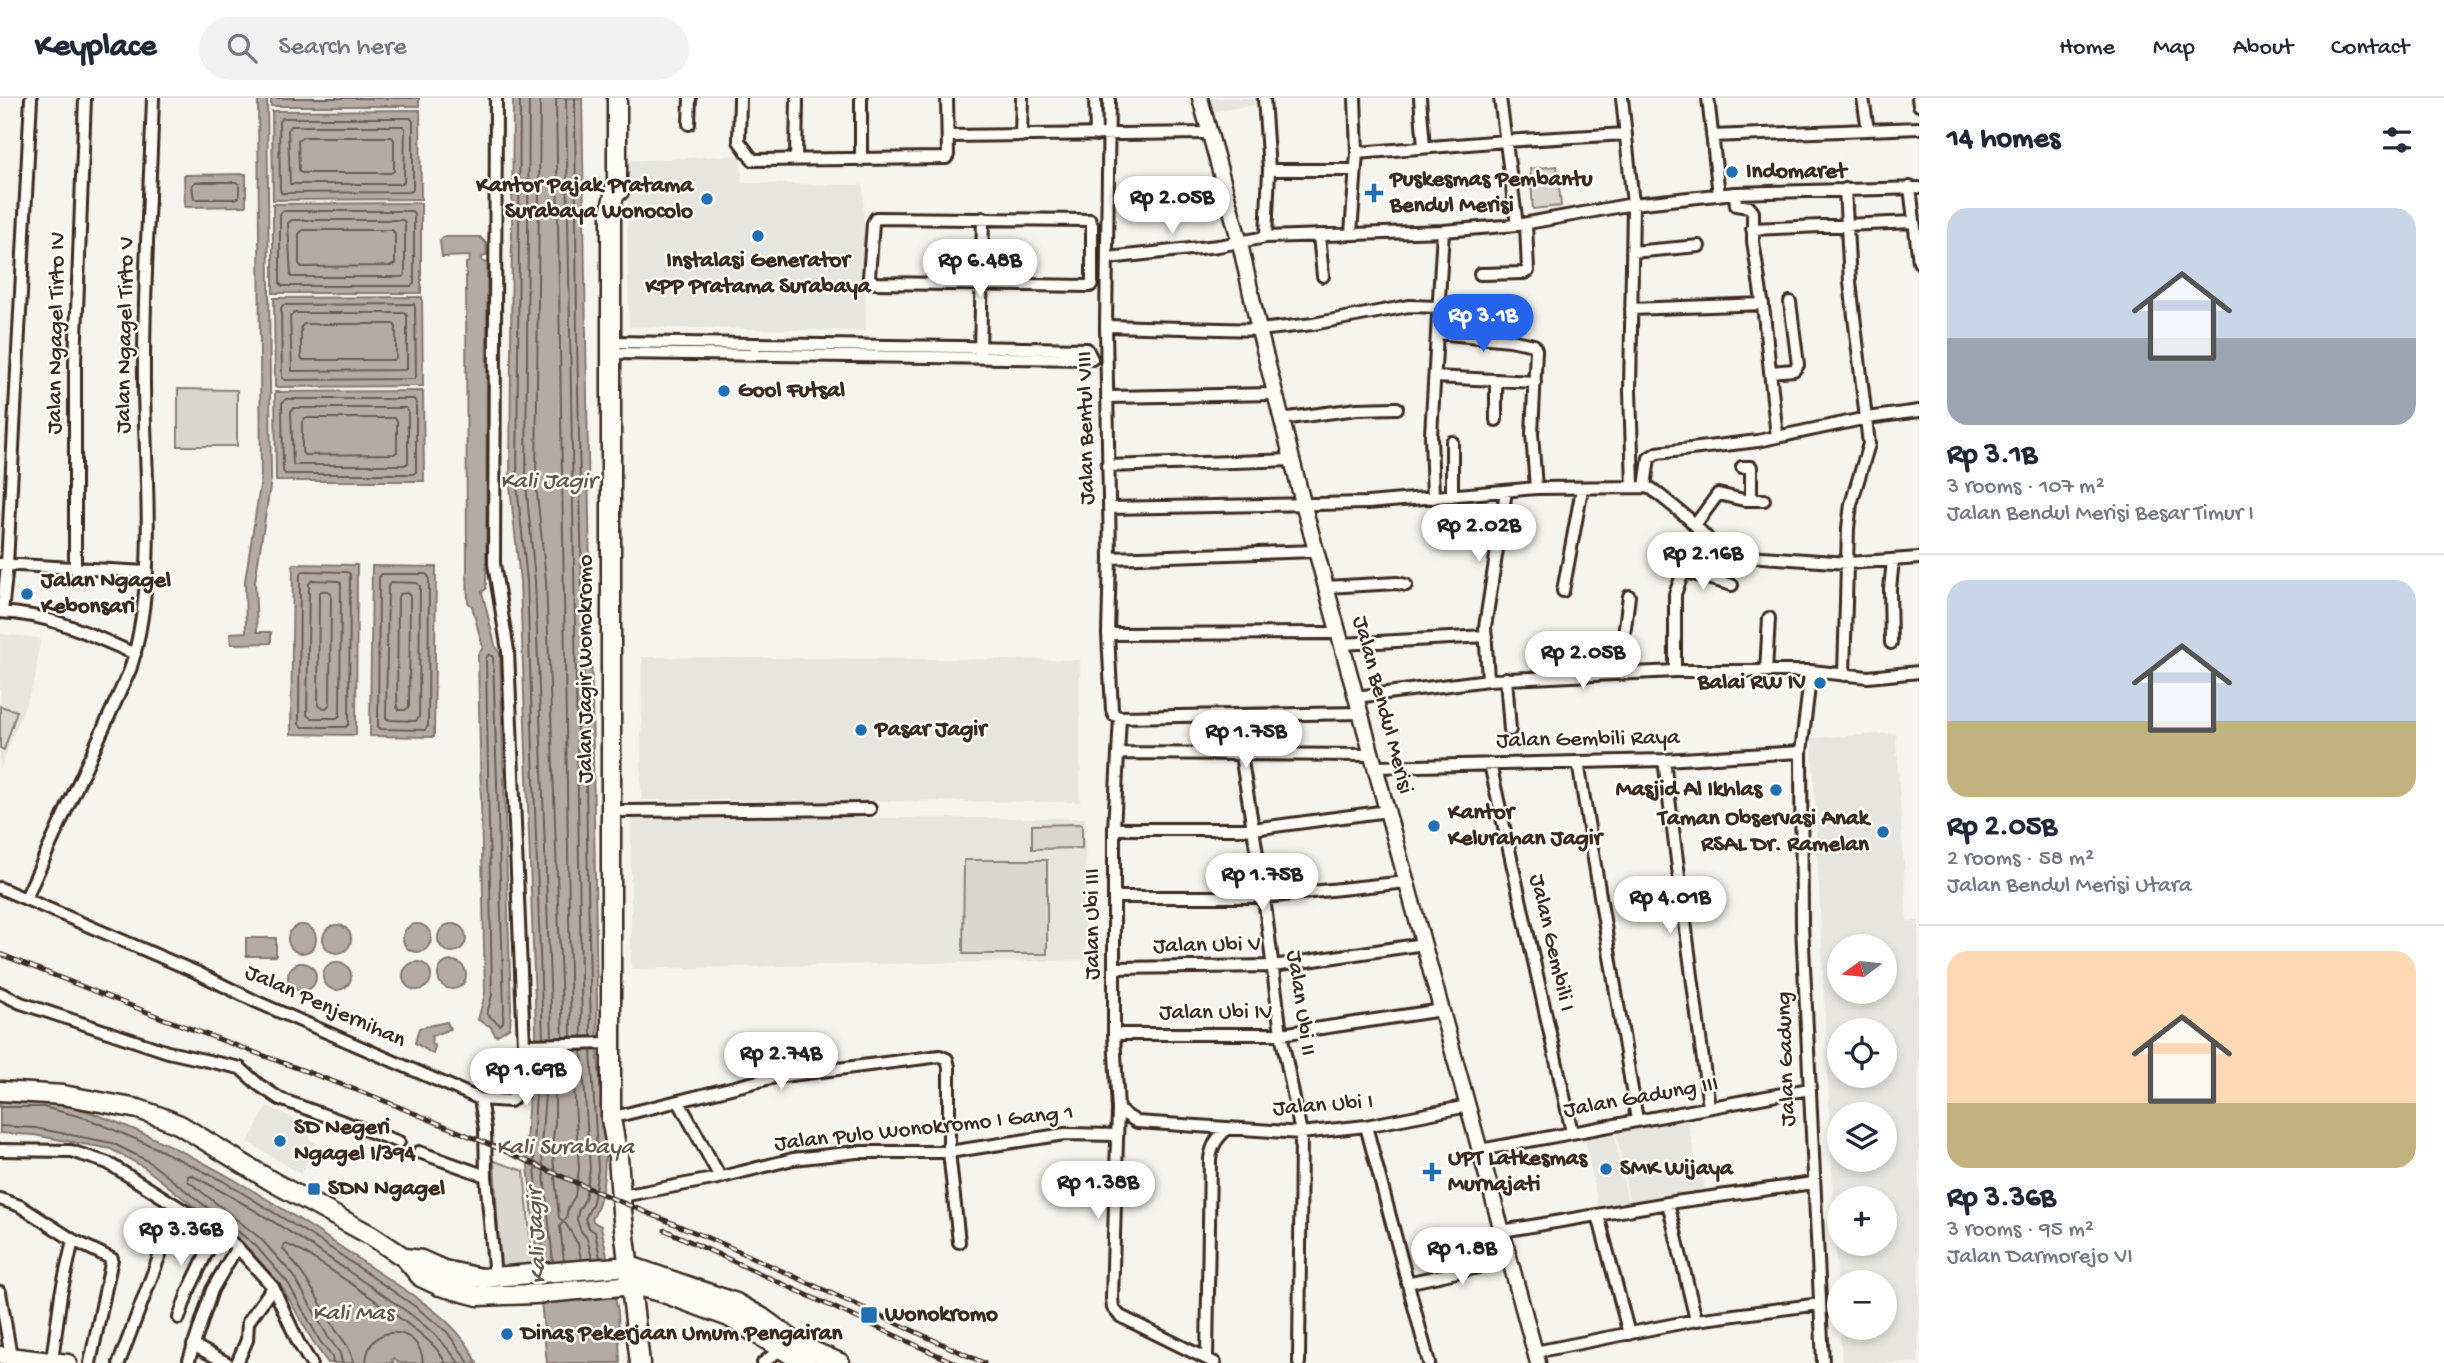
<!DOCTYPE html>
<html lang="en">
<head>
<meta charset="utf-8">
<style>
	:root { --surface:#fff; --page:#f2f2f3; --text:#1f2937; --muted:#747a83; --line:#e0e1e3; --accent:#2563eb }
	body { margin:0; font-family:"Gochi Hand",sans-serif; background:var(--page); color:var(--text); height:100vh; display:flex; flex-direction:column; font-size:26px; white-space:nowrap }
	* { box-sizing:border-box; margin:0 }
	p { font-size:23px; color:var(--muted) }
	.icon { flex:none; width:38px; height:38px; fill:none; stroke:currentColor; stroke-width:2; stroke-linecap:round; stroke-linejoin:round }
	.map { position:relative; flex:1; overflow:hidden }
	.sheet { display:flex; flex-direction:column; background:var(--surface); width:525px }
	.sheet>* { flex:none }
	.needle { width:46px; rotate:255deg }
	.fabs { position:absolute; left:1827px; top:836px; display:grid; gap:14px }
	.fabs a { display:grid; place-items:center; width:70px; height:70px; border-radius:50%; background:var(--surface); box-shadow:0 4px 10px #0003; font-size:35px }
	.price { position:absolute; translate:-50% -60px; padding:0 16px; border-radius:24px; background:#fff; color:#222; font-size:23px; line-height:46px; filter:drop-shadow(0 2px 4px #0008) }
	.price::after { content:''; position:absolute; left:50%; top:42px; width:21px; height:16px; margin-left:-10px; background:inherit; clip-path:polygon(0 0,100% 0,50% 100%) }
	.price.selected { background:var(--accent); color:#fff }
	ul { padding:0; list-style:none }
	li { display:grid; align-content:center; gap:14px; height:371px; padding:0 28px }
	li+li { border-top:2px solid var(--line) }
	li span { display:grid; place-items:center; height:217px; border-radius:21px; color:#555 }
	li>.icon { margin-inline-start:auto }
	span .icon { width:126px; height:126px; fill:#fffc; stroke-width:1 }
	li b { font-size:30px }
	h2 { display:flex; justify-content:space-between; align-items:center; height:84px; padding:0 28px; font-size:30px }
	header { display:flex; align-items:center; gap:42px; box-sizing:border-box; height:98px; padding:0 35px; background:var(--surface); border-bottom:2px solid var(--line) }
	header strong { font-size:33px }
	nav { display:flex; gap:38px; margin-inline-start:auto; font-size:24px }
	.search { width:490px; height:63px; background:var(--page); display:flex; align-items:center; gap:18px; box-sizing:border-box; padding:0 24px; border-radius:38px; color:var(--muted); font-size:26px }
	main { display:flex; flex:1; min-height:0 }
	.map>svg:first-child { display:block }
</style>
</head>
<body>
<header>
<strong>Keyplace</strong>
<div class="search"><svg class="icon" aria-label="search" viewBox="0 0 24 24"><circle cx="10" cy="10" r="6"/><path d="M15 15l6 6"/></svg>Search here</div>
<nav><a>Home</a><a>Map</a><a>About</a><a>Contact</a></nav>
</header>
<main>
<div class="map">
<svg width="1919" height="1265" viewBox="0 0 1919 1265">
	<rect width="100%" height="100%" fill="#f5f4ee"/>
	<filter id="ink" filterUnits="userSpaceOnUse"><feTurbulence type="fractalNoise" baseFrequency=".0143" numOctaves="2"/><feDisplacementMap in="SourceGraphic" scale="14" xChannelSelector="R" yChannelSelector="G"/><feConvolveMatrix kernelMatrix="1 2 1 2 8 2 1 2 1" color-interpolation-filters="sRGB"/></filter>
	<g filter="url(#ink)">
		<path fill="#e7e5df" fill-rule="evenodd" d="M1200 0H1260L1261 6 1204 15Z
			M741 57 742 85 863 87 866 233 629 229 626 63Z
			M0 536 40 540 35 582 0 671Z
			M642 559 1080 562V704L641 702Z
			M1896 635 1907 823H1919V1265H1842L1840 1230H1885V1185H1839V1221L1812 640ZM1839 849H1885V894H1839ZM1839 933H1885V978H1839ZM1839 1017H1885V1062H1839ZM1839 1101H1885V1146H1839Z
			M631 720H1085L1086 862 631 871Z
			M267 1008 314 1030 309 1041 317 1046 301 1076 248 1044Z
			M1687 1019 1697 1071 1701 1070 1705 1091 1630 1106 1616 1031Z
			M1613 1030 1628 1107 1599 1113 1584 1035Z"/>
		<path fill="#dad6d0" stroke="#8a8077" stroke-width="2" d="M1557 68 1561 108 1533 111 1530 71Z
			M178 291 237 292V348H178Z
			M0 608 17 613 4 652 0 650Z
			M1082 726V750L1032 751V727Z
			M964 762H1047V856H963Z
			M494 1063 524 1073 533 1169 500 1171Z"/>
		<path fill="#b4aca4" stroke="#84786e" stroke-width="2" d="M258 0H267L271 382 255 483 257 534H271V545L231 546 230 535 246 534 245 483 261 382Z
			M271 0H419V8H271Z
			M513 0H582L598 960C601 1005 615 1081 592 1121L595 1125 601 1128 618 1214 620 1265H547L526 1047 529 995 521 988 520 977 532 972 537 960 520 483 510 387Z
			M420 12 421 101 273 102 272 13Z
			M246 76V108L185 109 184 77Z
			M421 105V195H273V106Z
			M443 139H480L486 145 487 157 482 159V163L487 165 486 491 482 494 495 547 500 556 511 910 510 929 496 938 490 928 478 922 485 896 478 556 483 550 472 508 468 504 467 473 466 165 469 164 470 158 442 159 440 143Z
			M422 199 423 288 275 289 274 200Z
			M423 293 424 383H276L275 294Z
			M293 466 357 467 356 637 291 636Z
			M372 468 436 469 434 639 370 638Z
			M403 840a14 14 0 1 1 28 0a14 14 0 1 1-28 0Z
			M438 840a14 14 0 1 1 28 0a14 14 0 1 1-28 0Z
			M323 841a14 14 0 1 1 28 0a14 14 0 1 1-28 0Z
			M288 841a14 14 0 1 1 28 0a14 14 0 1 1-28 0Z
			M246 840H276V858H246Z
			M438 877a14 14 0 1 1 28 0a14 14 0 1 1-28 0Z
			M323 878a14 14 0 1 1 28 0a14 14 0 1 1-28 0Z
			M403 878a14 14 0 1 1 28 0a14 14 0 1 1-28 0Z
			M288 879a14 14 0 1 1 28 0a14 14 0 1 1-28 0Z
			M447 924 450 931 432 938 431 946 435 948 433 956 415 945 419 930Z
			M0 1002C33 1002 57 1003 89 1014 192 1050 287 1111 376 1173 412 1197 460 1223 477 1265H399L394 1260 392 1263 394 1265H328L315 1247 282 1189 249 1152 144 1069 111 1051 34 1037 0 1035Z"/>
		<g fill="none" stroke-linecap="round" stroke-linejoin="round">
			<path stroke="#6b5e54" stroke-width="2" d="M278 0H412
				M520 0 517 387 527 483 543 940
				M529 0 526 386 535 483 552 939
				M540 0 536 386 546 482 563 939
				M556 0 571 939
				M566 0 582 939
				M575 0 577 240 591 938
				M283 20H411L413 23V92L410 94 281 95 280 91 279 23Z
				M291 28H403L405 31 404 84 401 86H290L288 32Z
				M302 39H392L394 42V73L391 75H301L299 72 298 42Z
				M195 84H237L239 86V99L235 101H194L192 87Z
				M283 113H412L414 116V186L411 188H282L280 185V116Z
				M292 122H403L405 125V177L402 179H291L288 125Z
				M303 132H392L395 135V166L391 168 302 169 299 166V136Z
				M414 206 415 210 416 278 414 281 285 282 282 280 281 210 283 207Z
				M294 215H405L407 218V271L404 272 292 273 290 219Z
				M304 226H394L396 229V260L393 262H303L301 259V229Z
				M286 301H414L416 304V374L413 376H285L283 373 282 305Z
				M294 310H406L408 313V365L404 367H293L291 313Z
				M305 320H395L397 323V354L394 356 304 357 302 354V324Z
				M303 473 347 474 350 476 349 626 346 629H302L299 626 300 477Z
				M382 476H426L429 479 428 628 425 632 381 631 378 629 379 479Z
				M312 482 338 483 341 485 340 617 337 620H311L307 617 309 486Z
				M391 484 417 485 420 488 419 619 416 623 390 622 386 620 388 488Z
				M321 493H328L331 496 330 606 326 610 320 609 318 607 319 496Z
				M400 496 407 495 410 498 409 609 405 612H399L397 609 398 499Z
				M489 556 493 559 504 910 503 924 500 927 487 916 492 897 486 560Z
				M591 952 598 1071 593 1104 585 1121 589 1130 595 1134 600 1160
				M553 953 552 966 543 985 545 996 541 1048 553 1164
				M563 953V966L555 986V1025L552 1048 559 1120 563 1123 566 1121 568 1110 575 1098 579 1071 572 953
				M582 953 590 1071 585 1101 578 1114 577 1122 581 1133 587 1140 592 1161
				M544 954C545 970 538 973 529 983L536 994 533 1048 544 1164
				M0 1009H43L86 1020 154 1049 223 1083 323 1145 416 1209 447 1234 469 1265
				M0 1028 35 1030 112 1045 148 1063 255 1147 288 1185 320 1243 332 1259 333 1265
				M564 1163 560 1128 563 1124 566 1126 578 1146 581 1161
				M342 1265 340 1255 328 1239 294 1178 260 1140 188 1083V1078L191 1077C250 1107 307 1144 361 1182 398 1207 433 1228 459 1265
				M353 1265C352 1250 343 1243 335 1231 318 1201 306 1177 283 1151L285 1146C304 1150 416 1230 433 1247 438 1252 442 1259 446 1265
				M366 1265C367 1224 421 1225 423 1265"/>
			<g stroke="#3b2a1e" stroke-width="16">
				<path id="minor" d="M496 0 494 466 508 553 524 947
					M740 0 739 43 753 62 946 60 948 57 947 0
					M1095 0 1096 37
					M1109 0 1106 228 1110 460 1108 536 1112 612 1114 617 1120 619
					M1264 0 1269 72 1266 139
					M1420 0 1424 49
					M1500 0 1517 127
					M1622 0 1633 106 1630 293 1633 388
					M1708 0 1719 97
					M1863 0 1868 32
					M1918 0 1919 7
					M689 26 690 0
					M948 38 1210 35
					M1021 38 1022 0
					M1712 38 1919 30
					M1357 55 1505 43 1626 36
					M796 60 797 0
					M861 62V0
					M1269 72H1354
					M1910 89 1919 164
					M1735 95 1736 107 1749 109 1753 114V143L1764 216 1777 339
					M876 120 1090 122 1092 127V186L1090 188 874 185 869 179 873 125Z
					M1752 131 1913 124
					M1351 135 1357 55 1355 0
					M1319 137 1323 178
					M1632 154 1699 148
					M1108 160 1218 148 1266 139 1443 133 1517 127 1633 106 1735 95 1919 90
					M1480 176 1524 175 1528 173 1526 126
					M1631 211 1763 206
					M1106 228 1259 232 1313 226 1409 208 1439 209
					M1437 235 1510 242 1534 247 1536 252 1532 336 1536 390
					M980 254 983 120
					M611 255 1092 261 1087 251 611 244
					M1770 274 1794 272 1798 267 1790 204
					M1435 279 1535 284
					M1107 299 1275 296
					M1281 321 1357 311 1397 310
					M1496 322V283
					M1452 344V398
					M1107 368 1292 362
					M1742 369H1751V402
					M1645 389 1649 360 1657 355 1758 343 1867 320 1919 313
					M1433 400 1431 337 1443 133
					M1109 410 1368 405 1536 390 1645 389 1652 391 1688 420 1713 446 1726 453 1747 458 1848 465 1919 460
					M1695 427 1718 396 1744 402H1764
					M1110 460 1317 453
					M0 466 147 474
					M75 470V265L85 0
					M1683 473 1732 487
					M1326 489 1397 485 1406 487
					M1563 493 1582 391
					M0 514C53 517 87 535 135 556
					M2 514 7 467 31 0
					M1108 536 1338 535
					M1891 545 1890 491 1893 462
					M1342 546 1486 538
					M1675 573V496L1699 432
					M1766 573 1769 520
					M1811 573 1801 654 1802 827 1823 1265
					M1623 575 1621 561 1629 498
					M1844 577 1848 430 1851 406 1869 346 1850 184 1845 91
					M1506 580 1510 632
					M1488 582 1485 529 1506 393
					M1356 599 1488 582 1675 573H1811L1868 579 1919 574
					M1120 619 1114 731V936L1118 1012 1112 1200 1113 1210 1120 1218 1215 1265
					M1120 619 1361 615
					M1120 655 1372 657
					M1241 657 1264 799 1281 936 1301 1035 1299 1265
					M1664 662 1709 1009
					M1578 664 1637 1022
					M1490 666 1572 1034
					M1376 669 1664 662 1801 654
					M622 713 870 711
					M1114 731H1253L1388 713
					M0 790 196 874 257 904 480 1001 510 1003 513 1001 524 947 611 945
					M1114 799H1264L1407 784
					M26 800 130 572C158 482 145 380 144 287 143 191 150 95 153 0
					M1114 870 1273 868 1424 846
					M0 895 21 905 168 954 240 970 259 987 280 1001 399 1044
					M1114 936H1281L1442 912
					M480 1001 485 1031 486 1078 495 1180
					M679 1004 720 1079
					M1118 1012 1137 1024 1301 1035 1366 1028 1468 1008
					M622 1017 775 979 940 958 947 961 949 969V1054L959 1144
					M1366 1028 1429 1265
					M0 1052 71 1053 108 1065 217 1133 237 1149 273 1189 298 1244 311 1265
					M1480 1052 1809 991
					M419 1054 486 1078
					M622 1098 718 1080 793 1061 857 1054H949L1065 1036 1117 1037
					M0 1101 20 1108 73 1142 112 1161 90 1265
					M1668 1105 1696 1222
					M1598 1117 1629 1236
					M1502 1133 1668 1105 1813 1085
					M1407 1185 1510 1162
					M0 1194 11 1259
					M179 1220 188 1194 217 1133
					M193 1247 227 1265
					M1535 1254 1696 1222 1820 1206
					M1207 1260 1210 1061C1212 1047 1217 1040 1227 1031
					M52 1262 61 1196 73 1142
					M189 1262 212 1192 237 1149
					M119 1265 178 1109
					M237 1265 247 1242 248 1224 273 1189
					M763 1265 781 1251"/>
			</g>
			<g stroke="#3b2a1e" stroke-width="19">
				<path id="tertiary" d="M1200 0 1240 145 1259 232 1303 405 1538 1265"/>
			</g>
			<g stroke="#3b2a1e" stroke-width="21">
				<path id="secondary" d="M0 1257 68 1265"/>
			</g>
			<g stroke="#3b2a1e" stroke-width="23">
				<path id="primary" d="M617 0V82L619 93
					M617 82 611 111V1021L618 1059 622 1113 640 1265"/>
			</g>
			<g stroke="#3b2a1e" stroke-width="23">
				<path id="trunk" d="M0 993 63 997 138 1011 161 1019 180 1027 273 1084 372 1138 405 1160 421 1179 440 1188 478 1198 535 1196 633 1187 661 1194 729 1219 805 1265
					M405 1160 421 1162 444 1172 481 1180 630 1168 736 1205 761 1219 801 1248 840 1265"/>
			</g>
			<use href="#minor" stroke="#fdfcf7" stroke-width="10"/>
			<use href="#tertiary" stroke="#fdfcf7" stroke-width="14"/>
			<use href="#secondary" stroke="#fdfcf7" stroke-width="16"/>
			<use href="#primary" stroke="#fdfcf7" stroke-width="18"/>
			<use href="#trunk" stroke="#fdfcf7" stroke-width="18"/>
			<g stroke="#3b2a1e" stroke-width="5">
				<path id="rail" d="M0 856 162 920 375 999 486 1045 609 1099 723 1146 984 1265
					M665 1132 955 1265"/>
			</g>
			<use href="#rail" stroke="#fdfcf7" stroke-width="2.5" stroke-dasharray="8" stroke-linecap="butt"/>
		</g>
	</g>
	<g fill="#1f6fb2" stroke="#fdfcf7" stroke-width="2.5">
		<circle cx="1732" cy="74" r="7"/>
		<path d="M1370.5 84.5h7v7h7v7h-7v7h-7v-7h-7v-7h7z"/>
		<circle cx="707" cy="101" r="7"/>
		<circle cx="758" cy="138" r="7"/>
		<circle cx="724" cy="293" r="7"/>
		<circle cx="27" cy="496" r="7"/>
		<circle cx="1820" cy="585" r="7"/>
		<circle cx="861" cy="632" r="7"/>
		<circle cx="1776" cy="692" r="7"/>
		<circle cx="1434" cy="728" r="7"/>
		<circle cx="1883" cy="734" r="7"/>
		<circle cx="280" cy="1043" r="7"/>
		<circle cx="1606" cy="1071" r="7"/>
		<path d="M1428.5 1063.5h7v7h7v7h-7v7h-7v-7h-7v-7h7z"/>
		<rect x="307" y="1084" width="14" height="14" rx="3.5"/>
		<rect x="860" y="1208" width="18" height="18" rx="3.5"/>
		<circle cx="507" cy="1236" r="7"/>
	</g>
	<g text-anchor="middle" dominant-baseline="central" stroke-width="5" stroke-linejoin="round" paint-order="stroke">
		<g font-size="23" font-weight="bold" fill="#3b2a1e" stroke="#fdfcf7" text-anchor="start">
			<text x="1746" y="74">Indomaret</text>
			<text x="1390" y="82">Puskesmas Pembantu<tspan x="1390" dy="26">Bendul Merisi</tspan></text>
			<text x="693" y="88" text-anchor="end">Kantor Pajak Pratama<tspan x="693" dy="26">Surabaya Wonocolo</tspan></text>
			<text x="758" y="163" text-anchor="middle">Instalasi Generator<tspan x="758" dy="26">KPP Pratama Surabaya</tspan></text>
			<text x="738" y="293">Gool Futsal</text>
			<text x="41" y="483">Jalan Ngagel<tspan x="41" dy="26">Kebonsari</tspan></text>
			<text x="1806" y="585" text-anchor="end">Balai RW IV</text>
			<text x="875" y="632">Pasar Jagir</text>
			<text x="1762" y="692" text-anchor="end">Masjid Al Ikhlas</text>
			<text x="1448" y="715">Kantor<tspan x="1448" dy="26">Kelurahan Jagir</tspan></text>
			<text x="1869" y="721" text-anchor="end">Taman Observasi Anak<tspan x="1869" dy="26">RSAL Dr. Ramelan</tspan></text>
			<text x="294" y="1030">SD Negeri<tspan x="294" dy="26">Ngagel I/394</tspan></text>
			<text x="1448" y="1061">UPT Latkesmas<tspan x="1448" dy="26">Murnajati</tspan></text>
			<text x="1620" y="1071">SMK Wijaya</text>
			<text x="328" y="1091">SDN Ngagel</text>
			<text x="885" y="1217">Wonokromo</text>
			<text x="521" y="1236">Dinas Pekerjaan Umum Pengairan</text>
		</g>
		<g font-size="23" fill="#3b2a1e" stroke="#fdfcf7">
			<text transform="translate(57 235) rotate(-89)">Jalan Ngagel Tirto IV</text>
			<text transform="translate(126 237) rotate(-89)">Jalan Ngagel Tirto V</text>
			<text transform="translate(1087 330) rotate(-91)">Jalan Bentul VIII</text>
			<text transform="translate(586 571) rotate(-90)">Jalan Jagir Wonokromo</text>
			<text transform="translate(1382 607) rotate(75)">Jalan Bendul Merisi</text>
			<text transform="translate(1588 642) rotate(-1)">Jalan Gembili Raya</text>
			<text transform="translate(1093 826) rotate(-90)">Jalan Ubi III</text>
			<text transform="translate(1551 845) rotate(77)">Jalan Gembili I</text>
			<text transform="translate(1207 848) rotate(-1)">Jalan Ubi V</text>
			<text transform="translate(1300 905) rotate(82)">Jalan Ubi II</text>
			<text transform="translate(325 909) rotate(24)">Jalan Penjernihan</text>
			<text x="1216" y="915">Jalan Ubi IV</text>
			<text transform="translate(1787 961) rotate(-92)">Jalan Gadung</text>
			<text transform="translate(1641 1000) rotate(-10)">Jalan Gadung III</text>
			<text transform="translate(1323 1008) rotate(-4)">Jalan Ubi I</text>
			<text transform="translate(924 1031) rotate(-6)">Jalan Pulo Wonokromo I Gang 1</text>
		</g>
		<g font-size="24" font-style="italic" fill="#65584d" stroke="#fdfcf7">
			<text x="548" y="384">Kali Jagir</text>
			<text x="565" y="1050">Kali Surabaya</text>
			<text transform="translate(538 1138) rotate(-93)">Kali Jagir</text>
			<text x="353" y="1216">Kali Mas</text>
		</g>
	</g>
</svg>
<div class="fabs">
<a><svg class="needle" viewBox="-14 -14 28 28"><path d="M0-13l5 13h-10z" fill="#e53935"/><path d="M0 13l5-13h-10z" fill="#747a83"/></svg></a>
<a><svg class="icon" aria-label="locate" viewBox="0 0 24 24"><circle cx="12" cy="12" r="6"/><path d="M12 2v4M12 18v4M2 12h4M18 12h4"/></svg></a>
<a><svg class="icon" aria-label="layers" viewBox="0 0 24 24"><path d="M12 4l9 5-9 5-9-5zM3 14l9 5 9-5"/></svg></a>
<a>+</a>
<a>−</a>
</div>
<b class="price" style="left:1172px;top:138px">Rp 2.05B</b>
<b class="price" style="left:980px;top:201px">Rp 6.48B</b>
<b class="price selected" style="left:1483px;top:256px">Rp 3.1B</b>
<b class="price" style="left:1479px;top:466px">Rp 2.02B</b>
<b class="price" style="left:1703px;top:494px">Rp 2.16B</b>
<b class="price" style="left:1583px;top:593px">Rp 2.05B</b>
<b class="price" style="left:1246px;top:672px">Rp 1.75B</b>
<b class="price" style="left:1262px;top:815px">Rp 1.75B</b>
<b class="price" style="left:1670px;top:838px">Rp 4.01B</b>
<b class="price" style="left:781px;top:994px">Rp 2.74B</b>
<b class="price" style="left:526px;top:1010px">Rp 1.69B</b>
<b class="price" style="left:1098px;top:1123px">Rp 1.38B</b>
<b class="price" style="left:181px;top:1170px">Rp 3.36B</b>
<b class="price" style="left:1462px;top:1189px">Rp 1.8B</b>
</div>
<section class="sheet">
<h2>14 homes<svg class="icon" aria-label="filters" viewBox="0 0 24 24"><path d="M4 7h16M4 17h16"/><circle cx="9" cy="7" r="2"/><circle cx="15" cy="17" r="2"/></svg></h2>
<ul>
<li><span style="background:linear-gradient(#c9d6e8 60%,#9aa5b1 0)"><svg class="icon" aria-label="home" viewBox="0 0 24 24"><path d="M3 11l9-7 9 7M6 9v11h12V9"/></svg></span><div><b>Rp 3.1B</b><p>3 rooms · 107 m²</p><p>Jalan Bendul Merisi Besar Timur I</p></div></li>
<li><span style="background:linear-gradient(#c9d6e8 65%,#c2b280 0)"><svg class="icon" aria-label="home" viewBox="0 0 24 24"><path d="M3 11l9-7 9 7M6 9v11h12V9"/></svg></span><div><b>Rp 2.05B</b><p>2 rooms · 58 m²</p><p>Jalan Bendul Merisi Utara</p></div></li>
<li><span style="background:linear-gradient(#ffd9b3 70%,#c2b280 0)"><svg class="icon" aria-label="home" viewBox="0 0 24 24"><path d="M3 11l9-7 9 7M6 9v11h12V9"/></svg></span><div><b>Rp 3.36B</b><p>3 rooms · 95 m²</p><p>Jalan Darmorejo VI</p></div></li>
</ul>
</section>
</main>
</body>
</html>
